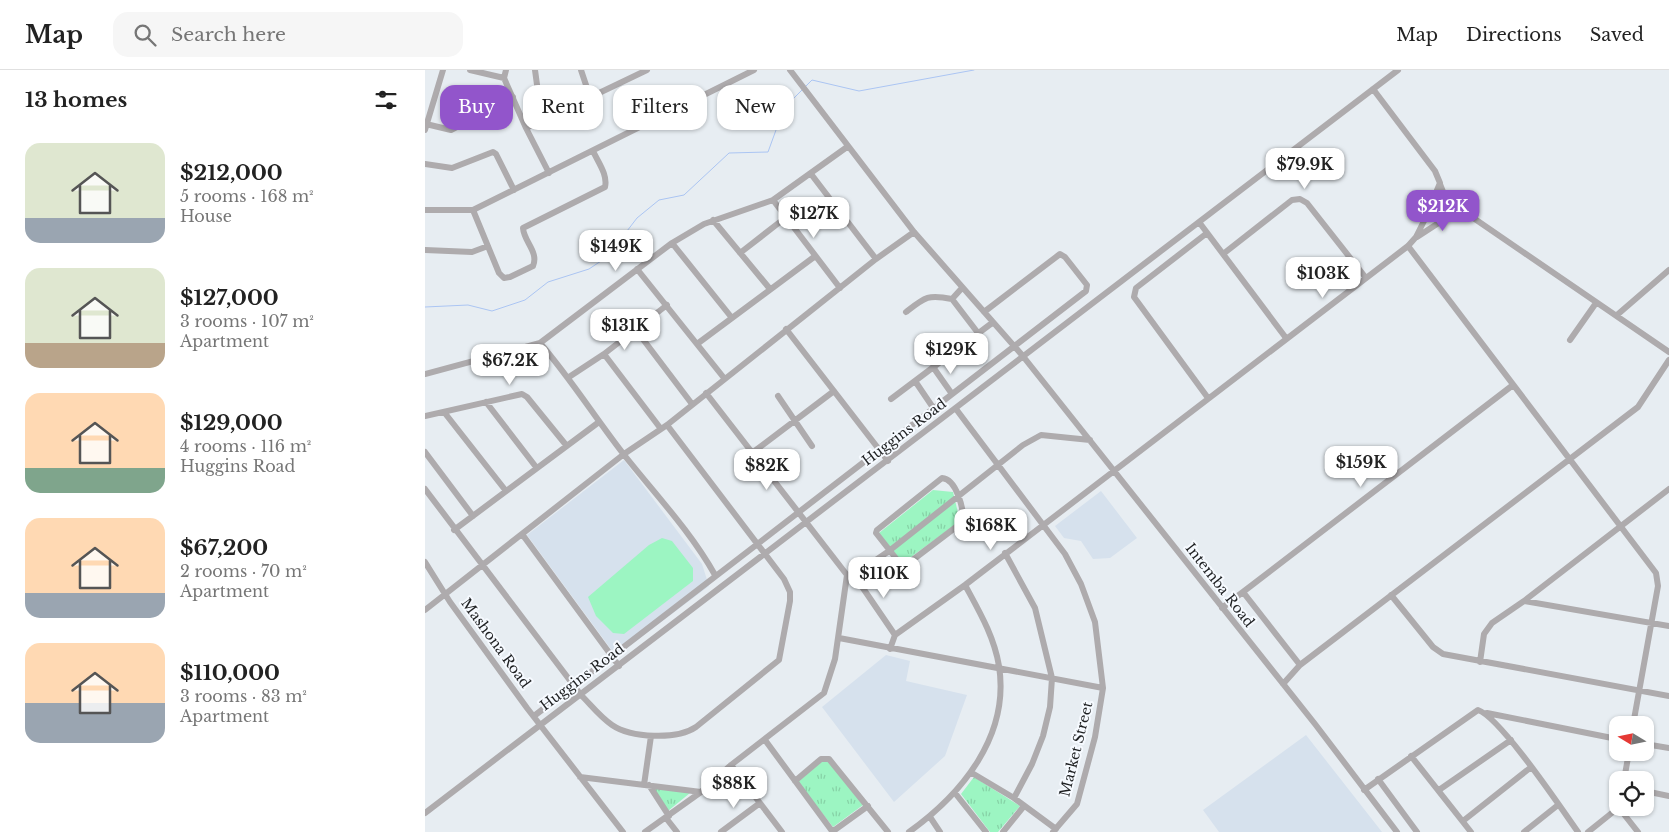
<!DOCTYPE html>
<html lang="en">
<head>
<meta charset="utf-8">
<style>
	:root { --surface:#fff; --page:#f6f6f6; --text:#222; --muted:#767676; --line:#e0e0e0; --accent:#9255cb }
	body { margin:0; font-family:"Libre Baskerville",serif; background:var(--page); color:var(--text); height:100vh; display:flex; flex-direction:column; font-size:19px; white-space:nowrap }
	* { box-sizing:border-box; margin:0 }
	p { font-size:16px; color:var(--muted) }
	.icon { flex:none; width:28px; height:28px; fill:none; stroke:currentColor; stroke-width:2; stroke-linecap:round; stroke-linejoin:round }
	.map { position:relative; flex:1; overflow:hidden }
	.side { display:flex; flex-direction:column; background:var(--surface); width:425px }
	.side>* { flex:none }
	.top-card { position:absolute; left:15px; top:15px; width:475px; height:45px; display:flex; gap:10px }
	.needle { width:32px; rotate:280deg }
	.fabs { position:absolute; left:1184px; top:646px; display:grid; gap:10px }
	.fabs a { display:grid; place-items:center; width:45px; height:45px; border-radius:10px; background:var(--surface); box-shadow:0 1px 4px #0004; font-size:25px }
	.price { position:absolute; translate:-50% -42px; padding:0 11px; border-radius:10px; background:#fff; color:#222; font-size:16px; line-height:32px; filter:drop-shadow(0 1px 2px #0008) }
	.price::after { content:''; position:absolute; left:50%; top:30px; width:15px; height:11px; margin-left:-8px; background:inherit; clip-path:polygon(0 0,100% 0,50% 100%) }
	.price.on { background:var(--accent); color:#fff }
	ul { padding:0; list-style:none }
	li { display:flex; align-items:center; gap:15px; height:125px; padding:0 25px }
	li span { display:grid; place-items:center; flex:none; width:140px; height:100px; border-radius:15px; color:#555 }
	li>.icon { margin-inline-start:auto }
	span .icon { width:60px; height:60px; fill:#fffc; stroke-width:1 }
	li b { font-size:21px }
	h2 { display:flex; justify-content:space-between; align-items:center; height:60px; padding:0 25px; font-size:21px }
	.chip { padding:0 18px; border-radius:15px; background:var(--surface); box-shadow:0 1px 4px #0004; font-size:18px; line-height:45px }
	.chip.on { background:var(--accent); color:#fff }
	header { display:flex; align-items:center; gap:30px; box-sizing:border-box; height:70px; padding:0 25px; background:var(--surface); border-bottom:1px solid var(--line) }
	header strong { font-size:24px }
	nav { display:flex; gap:28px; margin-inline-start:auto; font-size:18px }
	.search { width:350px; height:45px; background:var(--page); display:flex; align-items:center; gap:12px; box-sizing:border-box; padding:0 18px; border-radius:15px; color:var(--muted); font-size:19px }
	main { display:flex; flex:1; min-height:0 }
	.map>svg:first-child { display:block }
</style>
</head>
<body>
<header>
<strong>Map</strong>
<div class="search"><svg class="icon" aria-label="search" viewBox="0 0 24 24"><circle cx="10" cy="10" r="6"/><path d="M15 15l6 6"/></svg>Search here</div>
<nav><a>Map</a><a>Directions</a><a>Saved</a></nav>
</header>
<main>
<section class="side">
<h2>13 homes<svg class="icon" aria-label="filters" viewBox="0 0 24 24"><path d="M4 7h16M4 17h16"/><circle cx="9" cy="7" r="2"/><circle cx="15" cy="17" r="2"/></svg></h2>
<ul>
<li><span style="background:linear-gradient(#dfe7d0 75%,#9aa5b1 0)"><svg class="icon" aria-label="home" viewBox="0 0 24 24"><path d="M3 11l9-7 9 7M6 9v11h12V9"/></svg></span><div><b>$212,000</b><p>5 rooms · 168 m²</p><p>House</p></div></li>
<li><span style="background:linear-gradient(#dfe7d0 75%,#b9a48a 0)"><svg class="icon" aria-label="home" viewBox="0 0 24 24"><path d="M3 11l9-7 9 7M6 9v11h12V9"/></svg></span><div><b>$127,000</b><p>3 rooms · 107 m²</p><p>Apartment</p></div></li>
<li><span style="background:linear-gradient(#ffd9b3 75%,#7fa58c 0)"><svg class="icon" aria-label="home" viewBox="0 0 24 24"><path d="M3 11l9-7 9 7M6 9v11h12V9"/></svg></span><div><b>$129,000</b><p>4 rooms · 116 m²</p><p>Huggins Road</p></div></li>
<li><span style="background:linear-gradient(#ffd9b3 75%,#9aa5b1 0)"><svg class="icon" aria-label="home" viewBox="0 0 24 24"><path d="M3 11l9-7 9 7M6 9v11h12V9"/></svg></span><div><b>$67,200</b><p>2 rooms · 70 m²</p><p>Apartment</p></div></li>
<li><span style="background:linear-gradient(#ffd9b3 60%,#9aa5b1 0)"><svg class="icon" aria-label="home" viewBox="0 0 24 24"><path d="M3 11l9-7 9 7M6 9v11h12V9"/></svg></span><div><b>$110,000</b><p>3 rooms · 83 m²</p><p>Apartment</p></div></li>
</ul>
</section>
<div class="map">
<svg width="1244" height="762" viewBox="0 0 1244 762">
	<defs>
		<pattern id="grass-tufts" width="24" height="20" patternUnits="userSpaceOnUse" patternTransform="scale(1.25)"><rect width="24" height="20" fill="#9cf5c2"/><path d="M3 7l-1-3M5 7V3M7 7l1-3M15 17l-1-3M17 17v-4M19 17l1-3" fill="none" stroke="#86d2a6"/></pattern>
	</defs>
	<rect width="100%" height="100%" fill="#e7edf2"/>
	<path fill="#d6e1ed" d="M199 390 277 494 284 516 191 586 102 465Z
		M676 421 712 468 685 488 668 489 656 471 639 468 630 456Z
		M461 585 485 591 481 611 542 625 520 686 469 732 397 637Z
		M881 665 957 762H794L778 740Z"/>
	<path fill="url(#grass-tufts)" d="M508 420 528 422 535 451 478 493 454 463Z
		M397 691H404L438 735 408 757 373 712Z
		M549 707 595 736 573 762H565L536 724Z
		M226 717 265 723 243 741Z"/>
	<path fill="#9cf5c2" d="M237 468 247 471 268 498V511L199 564 188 563 171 546 163 527 224 475Z"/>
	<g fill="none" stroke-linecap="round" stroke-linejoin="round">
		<path stroke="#abc5f3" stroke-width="1" d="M380 17 387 10 434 21 549 0
			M0 237 43 235 67 241 100 230 123 212 164 199 182 187 212 148 234 130 259 125 304 83 343 82 359 38 377 20"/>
		<path stroke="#aeabad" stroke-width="6" d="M45 0 79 8
			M81 0 79 8 101 58
			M110 0 113 22 125 47
			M156 0 165 27
			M365 0 489 162 597 285 890 654 972 762
			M1 54 26 60 88 27
			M0 60 18 0
			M0 94 27 98 68 82 71 84 89 120
			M124 103 101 58 222 0
			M386 104 451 189
			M1015 114 1019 124 1028 134 1244 282
			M348 130 415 218
			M0 140H48L329 0
			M48 140 74 203 79 208 85 207 108 196C114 182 99 172 98 158L180 117C183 105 173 92 168 81
			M288 150 345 219
			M774 152 861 268
			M782 163 711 218 709 227 783 328
			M992 167 1035 139
			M247 173 307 248
			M983 176 1231 503 1233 516 1208 655
			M0 180 47 182 63 176
			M315 183 360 148
			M798 184 867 130 875 129 882 133 941 208
			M212 199 299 308
			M527 229 553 263
			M481 242C500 227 503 224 527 229L537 218
			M1192 245 1244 200
			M361 259 463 391
			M211 260 267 334
			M1145 270 1171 233
			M115 273C146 309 171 349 200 386 231 425 266 462 290 505
			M272 274 389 187
			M179 284 236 359
			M508 297 527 324
			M0 304 115 273 247 173 279 154 348 130 422 77
			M144 307 179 284 242 235
			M490 311 509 339
			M353 326 387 376
			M466 329 567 253
			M61 332 111 397
			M531 339 640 484 656 514 670 552 678 618 670 667 652 734 628 762
			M19 342 81 421
			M0 346 97 324 102 327 141 375
			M0 382 48 446
			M327 383 409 321
			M517 408C532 409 538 439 539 451L481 495 477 496 451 463 452 460Z
			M0 419 156 625C166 635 175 647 187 655 206 668 252 670 271 657L354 590 365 531V522L359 509 242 355
			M29 460 174 352
			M97 464 194 596
			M580 483 610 538 627 608 625 637 618 666 607 694 589 728
			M0 492 25 532 102 638 198 762
			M422 505H429L464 481 598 375 616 365 665 370
			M429 505 470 565
			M818 522 875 595
			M966 525 1008 577 1018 584 1244 626
			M1099 531 1244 556
			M797 538 1088 315
			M0 540 199 384 242 355 451 189 489 162
			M414 568 678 618
			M465 579 470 565 540 515 983 176 991 167 1001 147 1015 113 1010 101 948 19
			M1055 592 1059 564 1067 553 1099 531 1244 419
			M858 614 875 595 1213 337 1244 290
			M1062 643 1192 669
			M109 646 661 221 662 215 640 187 635 184 559 242
			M340 670 407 761
			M1220 674 1244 678
			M986 686 1046 762
			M306 695 357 762
			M547 703 589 728 631 759
			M155 707 276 722
			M953 709 992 762
			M1199 710 1204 682
			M370 711 396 689H404L463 762
			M219 715 226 666
			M224 715 244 746
			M939 720 1053 640C1075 647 1136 738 1153 762
			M1014 720 1086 670
			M1220 721 1244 726
			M530 723 561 762
			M1194 738 1213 762
			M0 743 973 0
			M505 747 515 762
			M241 748 252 762
			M1038 751 1105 698
			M220 762 276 722 306 695 399 623 410 589 422 505 281 323
			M296 762 335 733
			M407 762 443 736
			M484 762C537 724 585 666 574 596 569 566 554 541 540 515
			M578 762 599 736
			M1099 762 1133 735
			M1163 762 1193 738"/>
	</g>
	<g text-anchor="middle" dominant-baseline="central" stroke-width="4" stroke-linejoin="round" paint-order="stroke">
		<g font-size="14" fill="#1d1f21" stroke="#f6faff">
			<text transform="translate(479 362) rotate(-37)">Huggins Road</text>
			<text transform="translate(795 515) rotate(52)">Intemba Road</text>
			<text transform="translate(71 573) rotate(54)">Mashona Road</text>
			<text transform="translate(157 607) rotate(-37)">Huggins Road</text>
			<text transform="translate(651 679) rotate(-76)">Market Street</text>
		</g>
	</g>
</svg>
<div class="fabs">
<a><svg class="needle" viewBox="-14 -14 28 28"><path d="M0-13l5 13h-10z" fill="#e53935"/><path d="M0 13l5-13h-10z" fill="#767676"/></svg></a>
<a><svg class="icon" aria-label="locate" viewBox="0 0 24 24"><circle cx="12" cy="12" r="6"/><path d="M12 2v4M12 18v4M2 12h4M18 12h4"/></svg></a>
</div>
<b class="price" style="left:880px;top:120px">$79.9K</b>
<b class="price on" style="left:1018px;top:162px">$212K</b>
<b class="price" style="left:389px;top:169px">$127K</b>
<b class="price" style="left:191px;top:202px">$149K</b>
<b class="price" style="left:898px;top:229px">$103K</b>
<b class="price" style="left:200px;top:281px">$131K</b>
<b class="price" style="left:526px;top:305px">$129K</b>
<b class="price" style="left:85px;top:316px">$67.2K</b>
<b class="price" style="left:936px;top:418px">$159K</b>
<b class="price" style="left:342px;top:421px">$82K</b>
<b class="price" style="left:566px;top:481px">$168K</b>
<b class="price" style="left:459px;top:529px">$110K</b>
<b class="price" style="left:309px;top:739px">$88K</b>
<div class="top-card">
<a class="chip on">Buy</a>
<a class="chip">Rent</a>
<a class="chip">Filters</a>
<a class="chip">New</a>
</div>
</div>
</main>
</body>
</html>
